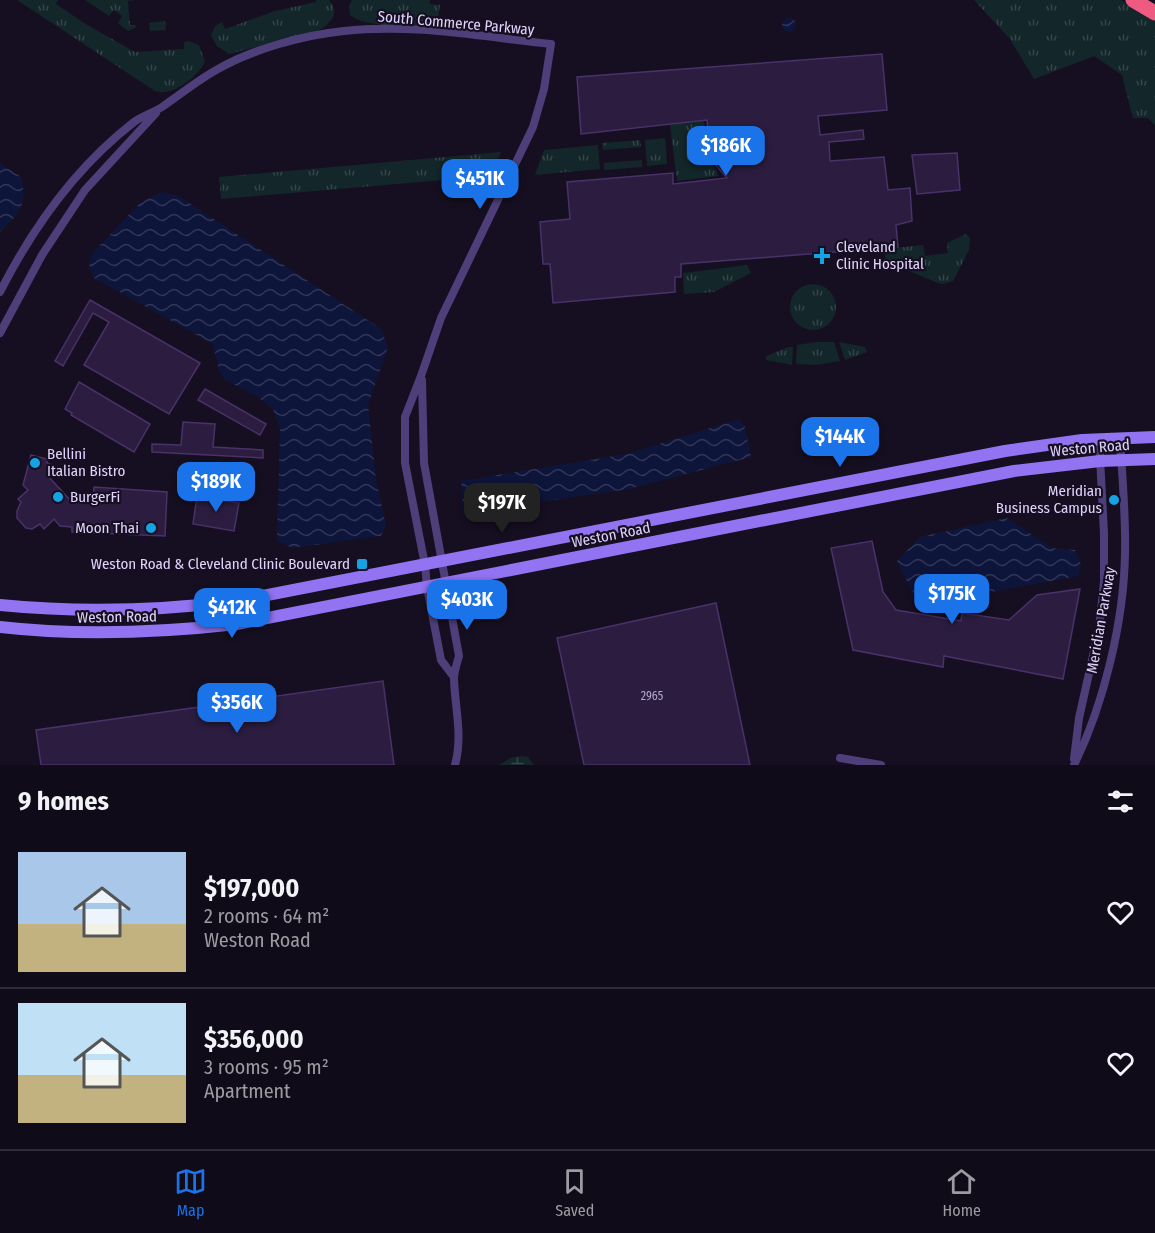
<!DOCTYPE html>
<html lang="en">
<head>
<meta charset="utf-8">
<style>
	:root { --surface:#100b19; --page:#191422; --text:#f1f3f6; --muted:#9c9ba2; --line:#302b38; --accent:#1a73e8 }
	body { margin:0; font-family:"Fira Sans Condensed",sans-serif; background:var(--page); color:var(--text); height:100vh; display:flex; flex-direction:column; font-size:22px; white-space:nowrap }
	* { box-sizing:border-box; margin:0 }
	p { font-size:20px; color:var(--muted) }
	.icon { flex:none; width:33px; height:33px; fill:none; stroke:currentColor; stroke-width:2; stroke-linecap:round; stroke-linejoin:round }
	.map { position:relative; height:765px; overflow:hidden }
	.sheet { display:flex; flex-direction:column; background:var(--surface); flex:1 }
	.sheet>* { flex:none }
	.price { position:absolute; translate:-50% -51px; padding:0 14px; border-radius:12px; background:var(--accent); color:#fff; font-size:20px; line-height:39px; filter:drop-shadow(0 2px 3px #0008) }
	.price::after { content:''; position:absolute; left:50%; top:36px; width:18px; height:14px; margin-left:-9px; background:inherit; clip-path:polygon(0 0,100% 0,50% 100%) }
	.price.current { background:#222; color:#fff }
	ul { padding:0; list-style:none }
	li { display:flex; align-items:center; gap:18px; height:150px; padding:0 18px }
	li+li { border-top:2px solid var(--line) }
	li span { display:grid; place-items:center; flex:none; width:168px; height:120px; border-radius:0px; color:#555 }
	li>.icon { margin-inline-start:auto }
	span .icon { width:72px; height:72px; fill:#fffc; stroke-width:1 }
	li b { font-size:26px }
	h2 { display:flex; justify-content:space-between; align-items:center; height:72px; padding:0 18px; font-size:26px }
	.menu { display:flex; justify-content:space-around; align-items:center; height:84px; border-top:2px solid var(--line); background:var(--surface); font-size:16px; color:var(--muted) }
	.menu a { display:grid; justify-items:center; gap:3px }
	.menu .current { color:var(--accent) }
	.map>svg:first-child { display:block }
</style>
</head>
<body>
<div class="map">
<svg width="1155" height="765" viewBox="0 0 1155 765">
	<defs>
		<pattern id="grass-tufts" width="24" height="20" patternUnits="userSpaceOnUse" patternTransform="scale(1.5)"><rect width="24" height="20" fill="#13262a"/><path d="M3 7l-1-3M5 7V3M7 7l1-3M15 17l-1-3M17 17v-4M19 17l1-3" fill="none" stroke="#35454a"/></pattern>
		<pattern id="wetland-marsh" width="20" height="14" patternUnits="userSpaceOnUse" patternTransform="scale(1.5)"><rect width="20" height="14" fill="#13262a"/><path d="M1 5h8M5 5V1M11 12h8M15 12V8" fill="none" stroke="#35454a"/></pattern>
		<pattern id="water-waves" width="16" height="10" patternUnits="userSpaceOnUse" patternTransform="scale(1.5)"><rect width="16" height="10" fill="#0e153b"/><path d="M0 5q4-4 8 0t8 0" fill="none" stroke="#313658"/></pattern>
	</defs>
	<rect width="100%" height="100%" fill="#160f21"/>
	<path fill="url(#grass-tufts)" d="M17 0H58L56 4 84 23 135 52 184 49V42L188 41 199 45 205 62C197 77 173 97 155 91Z
		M85 0H135L128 1 130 25H135L137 27 128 31 118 23 122 16 114 10 109 16Z
		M316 0H329C341 13 330 25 317 31L229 54 217 46 211 36 215 26 222 22 225 29 275 11 316 2Z
		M352 0H430V4L440 5 438 19 431 25C408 25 368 29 350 15L349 6Z
		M974 0H1121L1155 20V125L1148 118H1133L1122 75 1094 56 1034 79 1010 39Z
		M165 21 166 30 150 31 149 23Z
		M704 120 709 159 717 171 718 176 677 181 670 125Z
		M665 138 667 164 647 166 645 140Z
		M640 140 641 147 603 150 602 143Z
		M598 145 600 169 535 175 544 150Z
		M501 152 490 176 221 199 219 177Z
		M642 160V167L604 170V163Z
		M966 234 970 238 969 250 953 281 944 284 938 283 909 271 884 265 886 249 923 245 925 256 948 253 947 243Z
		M747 265 751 273 714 292 684 294 683 273Z
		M790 307a23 23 0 1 1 46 0a23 23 0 1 1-46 0Z
		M817 342H834L840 361 816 365 796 364 797 345Z
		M839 342 865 347 867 352 845 360Z
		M789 347H793L792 365 766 360V356Z"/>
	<path fill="url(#wetland-marsh)" d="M521 756 528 757 534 765H499L511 758Z"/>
	<path fill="url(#water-waves)" d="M782 25a7 7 0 1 1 14 0a7 7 0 1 1-14 0Z
		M0 163 21 177C28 204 19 214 0 232Z
		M161 192 179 196 381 329 388 347 368 405 376 480 386 525 381 536 292 548 277 541 280 429 273 409 258 397 226 380 220 374 213 344 94 278 89 267 92 254 140 203Z
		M739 419 745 427 751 457 629 489 463 513 461 481 627 454Z
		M1007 518 1052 548 1075 550 1081 564 1078 576 937 602 918 603 897 561 920 537Z"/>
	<path fill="#2c1d40" stroke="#493169" stroke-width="1.5" d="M882 54 887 110 818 116 820 135 863 130 864 139 829 142 830 161 884 157 888 190 910 188 912 221 896 225 898 247 681 264V277H675V292L553 303 550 264H543L540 222 570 219 567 182 673 173V184L727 178 712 161 707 120 581 134 577 77Z
		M957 153 960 190 917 194 912 155Z
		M90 300 200 363 169 414 84 365 109 322 93 313 63 366 55 361Z
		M79 382 150 424 134 452 71 415 72 413 65 409Z
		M205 389 266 424 260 435 198 400Z
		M183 422 215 424 213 447 263 450V458L152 452V444L181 445Z
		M31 455 47 459V463L52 465 48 476 70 500 93 502 94 487 167 492 165 536 72 532V527L60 526 54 519 44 529 40 524 32 529 26 528 17 518V511L21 502 18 499 28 490 23 485Z
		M197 496 239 503 234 531 193 524Z
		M872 541 883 592 896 610 961 621 962 613 1009 620 1037 595 1080 589 1063 679 944 656 943 667 853 650 831 548Z
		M716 603 750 765H584L557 638Z
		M383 681 394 765H41L36 730Z"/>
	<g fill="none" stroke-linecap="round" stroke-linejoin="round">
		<path stroke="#4e3f7b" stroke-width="8" d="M0 292C33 227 76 167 134 122 142 116 153 113 162 107 181 94 198 80 218 69 253 49 304 35 344 31 412 23 483 37 551 44L544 89 533 127 441 318 421 376 405 417V463L425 565 427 587 441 660 454 677
			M0 333 42 255 85 190 156 113
			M422 380 424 463 459 656C457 663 454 671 454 679 455 709 463 735 455 765
			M840 758 881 765
			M1074 759 1079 718 1099 629 1104 582V533L1099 439
			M1074 765C1104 704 1124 621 1125 553 1126 515 1122 476 1120 438"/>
		<path stroke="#9273f2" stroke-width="12" d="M0 605C80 613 157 611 237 601L1005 451 1082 440 1155 437
			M0 627C79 636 157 633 237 624L1014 471 1100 461 1155 459"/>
		<path stroke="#ef5a81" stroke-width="15" d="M1133 0 1155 13"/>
	</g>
	<g fill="#16a3e4" stroke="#160f21" stroke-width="2">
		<path d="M819 247h6v6h6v6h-6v6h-6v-6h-6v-6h6z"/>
		<circle cx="35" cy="463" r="6"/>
		<circle cx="58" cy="497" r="6"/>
		<circle cx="1114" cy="500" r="6"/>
		<circle cx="151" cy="528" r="6"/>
		<rect x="356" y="558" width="12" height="12" rx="3"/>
	</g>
	<g text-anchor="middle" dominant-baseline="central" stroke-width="4.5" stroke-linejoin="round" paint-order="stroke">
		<g font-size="12" fill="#b3a6cc">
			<text x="652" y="696">2965</text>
		</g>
		<g font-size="15" fill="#e0d3fb" stroke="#160f21">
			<text transform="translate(456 23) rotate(5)">South Commerce Parkway</text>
			<text transform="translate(1090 448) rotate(-5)">Weston Road</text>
			<text transform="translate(611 535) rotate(-11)">Weston Road</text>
			<text transform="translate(117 617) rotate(-1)">Weston Road</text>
			<text transform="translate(1101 620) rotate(-80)">Meridian Parkway</text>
		</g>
		<g font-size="15" fill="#e0d3fb" stroke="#160f21" text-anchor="start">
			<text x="836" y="247">Cleveland<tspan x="836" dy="17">Clinic Hospital</tspan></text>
			<text x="47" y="454">Bellini<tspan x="47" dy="17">Italian Bistro</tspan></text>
			<text x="1102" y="491" text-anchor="end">Meridian<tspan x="1102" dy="17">Business Campus</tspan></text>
			<text x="70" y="497">BurgerFi</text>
			<text x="139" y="528" text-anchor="end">Moon Thai</text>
			<text x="350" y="564" text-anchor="end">Weston Road &amp; Cleveland Clinic Boulevard</text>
		</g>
	</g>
</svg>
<b class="price" style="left:726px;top:177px">$186K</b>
<b class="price" style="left:480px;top:210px">$451K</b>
<b class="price" style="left:840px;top:468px">$144K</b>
<b class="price" style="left:216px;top:513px">$189K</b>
<b class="price current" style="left:502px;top:534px">$197K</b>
<b class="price" style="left:952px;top:625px">$175K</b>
<b class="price" style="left:467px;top:631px">$403K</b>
<b class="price" style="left:232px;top:639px">$412K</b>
<b class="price" style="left:237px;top:734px">$356K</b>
</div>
<section class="sheet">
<h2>9 homes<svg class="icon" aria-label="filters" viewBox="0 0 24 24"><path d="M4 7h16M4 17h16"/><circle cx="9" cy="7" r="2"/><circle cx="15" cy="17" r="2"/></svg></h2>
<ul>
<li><span style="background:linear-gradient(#a9c7e8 60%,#c2b280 0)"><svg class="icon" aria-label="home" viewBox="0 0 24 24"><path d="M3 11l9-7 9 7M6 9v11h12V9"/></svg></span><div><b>$197,000</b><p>2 rooms · 64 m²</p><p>Weston Road</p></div><svg class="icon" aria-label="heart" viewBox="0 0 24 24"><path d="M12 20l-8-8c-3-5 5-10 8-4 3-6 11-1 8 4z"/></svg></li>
<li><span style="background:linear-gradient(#bfe0f5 60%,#c2b280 0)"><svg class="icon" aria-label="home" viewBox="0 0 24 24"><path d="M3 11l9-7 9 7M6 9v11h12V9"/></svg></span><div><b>$356,000</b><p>3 rooms · 95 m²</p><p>Apartment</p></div><svg class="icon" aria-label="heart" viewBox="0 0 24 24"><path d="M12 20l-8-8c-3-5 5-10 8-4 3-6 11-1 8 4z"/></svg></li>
</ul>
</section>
<nav class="menu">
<a class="current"><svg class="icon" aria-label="map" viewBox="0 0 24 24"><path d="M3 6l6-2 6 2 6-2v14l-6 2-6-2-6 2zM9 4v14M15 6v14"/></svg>Map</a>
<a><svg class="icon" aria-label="saved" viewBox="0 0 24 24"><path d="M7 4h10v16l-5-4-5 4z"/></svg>Saved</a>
<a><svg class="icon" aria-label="home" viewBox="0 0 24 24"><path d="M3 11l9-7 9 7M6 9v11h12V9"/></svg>Home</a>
</nav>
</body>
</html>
